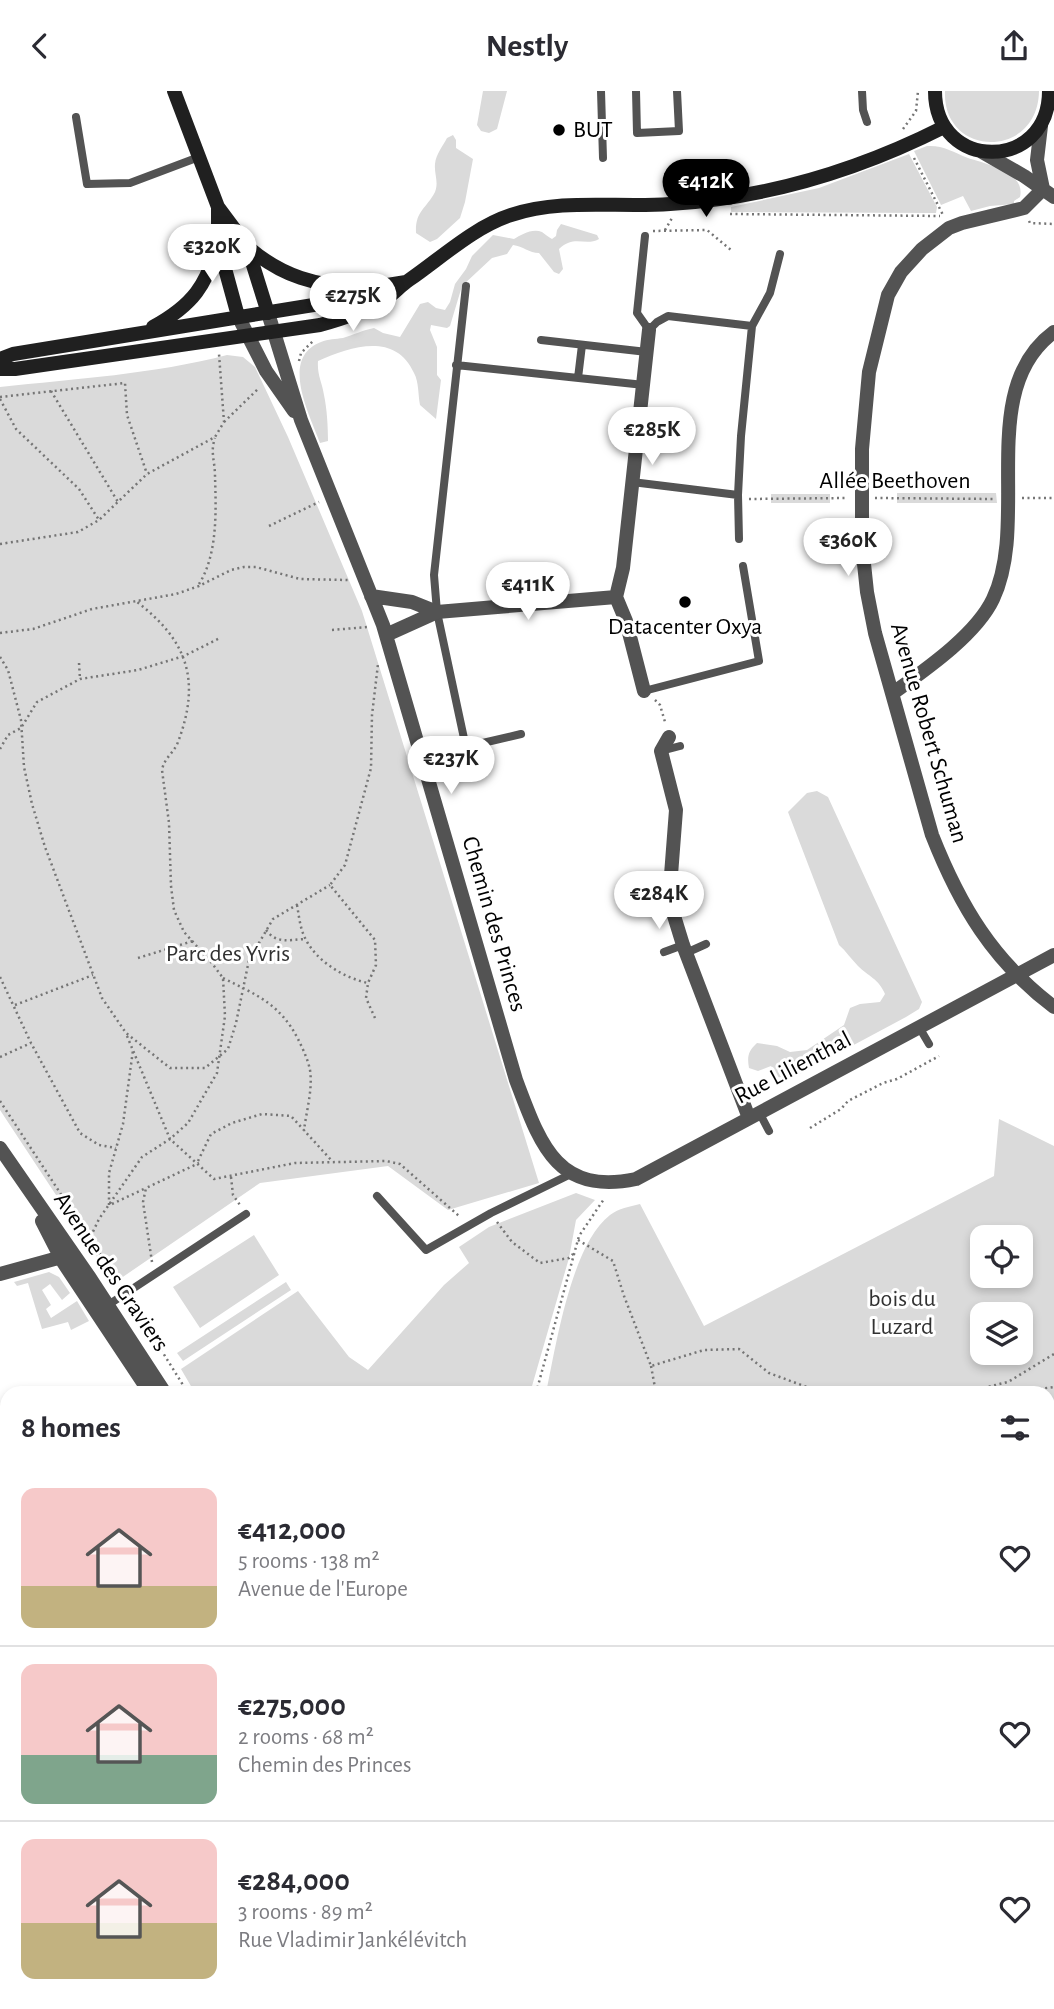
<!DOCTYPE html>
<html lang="en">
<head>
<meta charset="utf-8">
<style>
	:root { --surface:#fff; --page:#f2f2f3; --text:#2b2b33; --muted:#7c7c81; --line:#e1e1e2; --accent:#000 }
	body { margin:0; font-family:"Alegreya Sans",sans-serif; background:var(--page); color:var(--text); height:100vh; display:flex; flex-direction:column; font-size:26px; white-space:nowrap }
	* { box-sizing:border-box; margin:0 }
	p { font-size:23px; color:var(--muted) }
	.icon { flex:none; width:38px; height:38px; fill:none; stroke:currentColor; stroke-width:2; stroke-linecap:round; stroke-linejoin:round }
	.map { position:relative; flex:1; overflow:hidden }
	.details { position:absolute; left:0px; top:1295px; width:1055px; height:623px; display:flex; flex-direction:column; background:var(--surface); border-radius:21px 21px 0 0; box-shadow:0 4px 10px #0003 }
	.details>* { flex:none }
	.controls { position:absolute; left:970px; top:1134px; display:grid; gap:14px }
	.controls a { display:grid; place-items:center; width:63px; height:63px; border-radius:14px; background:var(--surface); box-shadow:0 4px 10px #0003; font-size:35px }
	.price { position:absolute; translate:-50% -60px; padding:0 16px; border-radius:24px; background:#fff; color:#222; font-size:23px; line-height:46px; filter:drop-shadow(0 2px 4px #0008) }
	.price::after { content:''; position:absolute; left:50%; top:42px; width:21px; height:16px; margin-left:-10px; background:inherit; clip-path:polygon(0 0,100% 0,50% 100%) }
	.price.selected { background:var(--accent); color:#fff }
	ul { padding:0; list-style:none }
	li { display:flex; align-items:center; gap:21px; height:175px; padding:0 21px }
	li+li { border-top:2px solid var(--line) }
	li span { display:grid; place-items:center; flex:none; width:196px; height:140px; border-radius:14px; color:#555 }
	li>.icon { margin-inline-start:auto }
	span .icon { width:84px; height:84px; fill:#fffc; stroke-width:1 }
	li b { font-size:30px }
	h2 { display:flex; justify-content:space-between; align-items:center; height:84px; padding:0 21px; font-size:30px }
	header { display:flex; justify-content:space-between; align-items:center; height:91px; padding:0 21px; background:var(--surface); font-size:32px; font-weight:600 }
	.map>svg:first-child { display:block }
</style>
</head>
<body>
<header><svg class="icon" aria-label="back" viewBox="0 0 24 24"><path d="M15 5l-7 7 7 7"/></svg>Nestly<svg class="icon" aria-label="share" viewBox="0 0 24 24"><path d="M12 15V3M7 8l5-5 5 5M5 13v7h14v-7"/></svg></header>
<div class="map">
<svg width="1054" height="1918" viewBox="0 0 1054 1918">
	<rect width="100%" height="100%" fill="#fff"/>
	<path fill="#dadada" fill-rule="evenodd" d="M483 0H507L497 38 489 42 481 40 477 34Z
		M945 0H1039C1038 69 942 67 945 0Z
		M453 44 456 49V57L473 68 465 111 460 127 437 148 430 151 416 142C415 120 426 118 435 101 439 91 434 83 435 73 436 63 443 55 447 47Z
		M927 55C943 54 953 61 968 67 986 73 1026 81 1020 106L1014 110V113L990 115 971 120 963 105 941 114 914 60Z
		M909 63 937 116 936 122 731 121V116L819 97Z
		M561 133 597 144 599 148C585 156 575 143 559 158L563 178 559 183 554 181 539 162C529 162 523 155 513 154L507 163 492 167 462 195 450 235 447 237 431 234 430 239 437 256V284L441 289 436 328 420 314C418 304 419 291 414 282 395 240 350 256 318 270 317 284 322 291 324 304 327 318 328 336 328 350L320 352C310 324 279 267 321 251 328 248 336 248 343 247 353 244 363 239 374 237L383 242 400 246 420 213 428 211 436 217 445 219 450 211 455 193 466 178 472 165 493 144 514 148C521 144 532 137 542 141 545 143 548 146 552 148L556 145 557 139Z
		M227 264 243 266 255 276 288 346 362 520 539 1092 448 1119 388 1075 260 1092 114 1192 0 1019V296C75 288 154 283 227 264Z
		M897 402H996L997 412H897Z
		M771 403H830V412H771Z
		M817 700 828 706 922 911 919 918 906 926 792 987 775 986 771 975 758 980 749 977C747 966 748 960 757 952L777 955 790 961 807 959 844 934 850 917 860 913 880 911 885 903C879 888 868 885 858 875 851 868 846 860 839 854L788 721 807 702Z
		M999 1028 1054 1055V1918H0V1834L7 1826V1911H1048V1302H546C556 1255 571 1154 610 1124 619 1117 629 1116 640 1113L704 1235 994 1085ZM982 1146H1020V1185H982ZM982 1223H1020V1262H982Z
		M576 1102 595 1109 576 1129 569 1167 530 1302H195L181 1278 298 1200 349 1266 368 1279 444 1194 469 1172 459 1156 489 1136Z
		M254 1144 279 1184 200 1237 173 1196Z
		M49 1181 59 1186 70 1202 62 1209 50 1193 42 1199 51 1214 46 1218 51 1227 77 1210 89 1230 71 1239 68 1231 42 1238 28 1192 17 1195 14 1191Z
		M286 1191 291 1199 183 1270 177 1262Z"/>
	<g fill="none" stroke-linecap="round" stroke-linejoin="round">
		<path stroke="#757575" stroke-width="2.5" stroke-dasharray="2 3.5" stroke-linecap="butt" d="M903 38 916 20 918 0
			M914 67 943 124
			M730 123 940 125
			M1029 130 1030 132 1054 133
			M665 139 672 127
			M653 140 707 139 731 159
			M299 270 301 262 313 250
			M51 300 118 411
			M0 306 125 292 127 324 147 383
			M0 308 16 338 79 398 99 429
			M224 331 259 297
			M875 407 995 408
			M1022 407H1054
			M749 408 848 407
			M269 435 319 411
			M0 453 78 441 99 429 147 383 215 346 224 331 219 263
			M199 493C218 463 216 419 215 385 215 370 210 361 215 347
			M332 539 367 536
			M0 542 33 538 92 518 176 503 199 495 231 479 244 476H256L300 488 348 489
			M0 566 8 579 21 629 24 676 32 713 45 756 102 907 126 942 170 977H205L228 958 236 932 249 869 273 828 330 794
			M79 572 80 588
			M655 609 660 614 665 631
			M0 658 8 644 21 637 37 611 80 588 138 579 184 565 220 547
			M297 814C299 825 300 837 305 847 316 870 344 887 368 892
			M266 839C277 853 288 849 305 848
			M138 867 193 850
			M0 886 31 952 80 1042 99 1054 116 1057
			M223 887C257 904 280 913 298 948 303 958 308 969 310 979 313 999 306 1021 304 1040
			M15 914 93 884
			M375 927 366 907 368 892 376 874 375 849 330 794 345 774 371 677 372 624 378 573
			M127 945 170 1048 214 1088 295 1072 386 1070 400 1073 459 1125
			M0 966 31 952
			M0 1010 119 1192
			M810 1037 841 1018 848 1010 883 992 897 988 939 965
			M198 1070 211 1043 232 1032 262 1023 291 1025 332 1070
			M231 1086 233 1104 240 1114
			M112 1113 146 1097
			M109 1114V1082L123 1033 133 959
			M497 1131 512 1151 540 1172 569 1167 573 1163
			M578 1149 613 1170 624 1205 651 1275 704 1259 739 1258 769 1282 823 1302
			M82 1152 90 1147 99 1128 142 1066 170 1048 188 1032 217 982 225 925 223 887 211 871 184 841 174 819 171 795 169 732 162 679C164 667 174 662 178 651 201 590 188 550 137 511
			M152 1171 143 1111 146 1097 199 1072
			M132 1212 188 1302
			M651 1275 656 1302
			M536 1302 579 1145 604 1108
			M962 1302 1008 1291 1054 1263
			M1007 1302 1054 1296
			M1048 1575 1054 1572
			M1048 1831 1054 1838
			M511 1918 522 1911"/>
		<path stroke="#535353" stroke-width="8" d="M601 0 603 67
			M636 0 637 42 679 40 677 0
			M862 0 863 19 867 31
			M76 26 87 93 130 92 199 66
			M645 145 637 222 649 239 657 231 668 225 752 235
			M466 195 434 484 437 521 465 652 474 654 521 643
			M541 249 647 261
			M456 274 644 294
			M578 287 582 254
			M632 391 738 404
			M739 448 738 404 741 345 752 235 770 202 780 163
			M644 600 759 570 743 475
			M661 660 680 655
			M646 819 672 820
			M664 861 683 854
			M686 862 706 853
			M919 936 929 953
			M759 1021 769 1040
			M377 1105 426 1159 491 1122 571 1083
			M105 1216 246 1123
			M0 1683 7 1699"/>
		<path stroke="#535353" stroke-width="14" d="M1043 98 1024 117 962 132 949 137 922 158 901 181 888 204 869 281 862 358V454L867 501 875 542 932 744C960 815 993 870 1054 916
			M268 222 301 329 383 534 516 989C540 1052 556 1105 636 1088L1054 864
			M238 225 266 280 294 320
			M371 505 412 511 437 521
			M386 544 437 521 616 506
			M644 600 626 530 616 506 623 477 649 239
			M893 602C925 579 976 544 993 508 1031 428 975 299 1054 241
			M669 646 661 660 676 719 670 797 671 815 683 854 749 1027
			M0 1057 90 1187 165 1302
			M42 1130 63 1171 150 1302
			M0 1183 69 1164
			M0 1804 7 1797"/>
		<path stroke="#535353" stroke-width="14" d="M1041 35 1037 69 1043 98
			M982 61 1024 85 1054 106"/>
		<path stroke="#202020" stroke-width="14" d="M174 0 218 116 247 155 268 222
			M935 0C935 81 1049 81 1049 0
			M218 116V152L238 225
			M248 156C281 185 318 196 361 196
			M153 236C193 214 207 194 218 152
			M0 268 13 263 332 211 375 196 406 191
			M0 278H15L320 234C342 228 364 221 384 209 393 204 400 195 409 189 441 167 474 136 511 124 562 107 617 117 670 113 768 107 857 80 944 36"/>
	</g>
	<g fill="#000" stroke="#fff" stroke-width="2.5">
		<circle cx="559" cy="39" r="7"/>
		<circle cx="685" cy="511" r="7"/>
	</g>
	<g text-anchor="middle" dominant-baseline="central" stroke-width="6" stroke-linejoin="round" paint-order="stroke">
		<g font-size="24" fill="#000" stroke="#fff" text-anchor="start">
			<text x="573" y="39">BUT</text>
			<text x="685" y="536" text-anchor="middle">Datacenter Oxya</text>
		</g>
		<g font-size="24" fill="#000" stroke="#fff">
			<text x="895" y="390">Allée Beethoven</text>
			<text transform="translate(929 642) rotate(74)">Avenue Robert Schuman</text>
			<text transform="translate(494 833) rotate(74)">Chemin des Princes</text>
			<text transform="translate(793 977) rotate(-28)">Rue Lilienthal</text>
			<text transform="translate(111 1181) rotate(56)">Avenue des Graviers</text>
		</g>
		<g font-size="24" fill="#313131" stroke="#fff">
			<text x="228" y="863">Parc des Yvris</text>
			<text x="902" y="1208">bois du<tspan x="902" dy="28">Luzard</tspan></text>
		</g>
	</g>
</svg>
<div class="controls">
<a><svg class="icon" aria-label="locate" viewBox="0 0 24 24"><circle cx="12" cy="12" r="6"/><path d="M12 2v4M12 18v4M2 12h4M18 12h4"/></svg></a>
<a><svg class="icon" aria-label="layers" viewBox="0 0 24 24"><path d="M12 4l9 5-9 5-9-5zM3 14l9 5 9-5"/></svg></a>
</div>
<b class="price selected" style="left:706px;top:128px">€412K</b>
<b class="price" style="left:212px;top:193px">€320K</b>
<b class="price" style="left:353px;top:242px">€275K</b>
<b class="price" style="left:652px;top:376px">€285K</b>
<b class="price" style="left:848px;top:487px">€360K</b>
<b class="price" style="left:528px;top:531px">€411K</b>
<b class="price" style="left:451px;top:705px">€237K</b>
<b class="price" style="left:659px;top:840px">€284K</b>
<section class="details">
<h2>8 homes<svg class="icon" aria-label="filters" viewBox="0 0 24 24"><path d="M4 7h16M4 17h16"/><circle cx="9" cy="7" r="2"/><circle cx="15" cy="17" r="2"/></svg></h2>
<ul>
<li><span style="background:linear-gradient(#f6c9c9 70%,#c2b280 0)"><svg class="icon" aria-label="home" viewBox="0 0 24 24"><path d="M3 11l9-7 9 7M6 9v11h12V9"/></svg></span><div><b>€412,000</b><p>5 rooms · 138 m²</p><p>Avenue de l'Europe</p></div><svg class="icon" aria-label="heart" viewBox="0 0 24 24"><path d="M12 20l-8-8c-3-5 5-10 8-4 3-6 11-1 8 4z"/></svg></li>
<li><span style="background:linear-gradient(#f6c9c9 65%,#7fa58c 0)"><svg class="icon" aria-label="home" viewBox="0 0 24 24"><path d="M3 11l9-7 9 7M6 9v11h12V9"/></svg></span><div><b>€275,000</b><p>2 rooms · 68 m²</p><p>Chemin des Princes</p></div><svg class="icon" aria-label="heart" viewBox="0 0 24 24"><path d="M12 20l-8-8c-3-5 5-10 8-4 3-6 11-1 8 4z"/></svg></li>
<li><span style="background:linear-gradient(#f6c9c9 60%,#c2b280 0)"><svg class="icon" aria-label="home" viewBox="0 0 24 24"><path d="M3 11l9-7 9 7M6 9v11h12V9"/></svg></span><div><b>€284,000</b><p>3 rooms · 89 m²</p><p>Rue Vladimir Jankélévitch</p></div><svg class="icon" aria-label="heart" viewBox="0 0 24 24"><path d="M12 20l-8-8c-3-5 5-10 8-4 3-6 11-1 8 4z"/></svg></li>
</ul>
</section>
</div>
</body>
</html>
